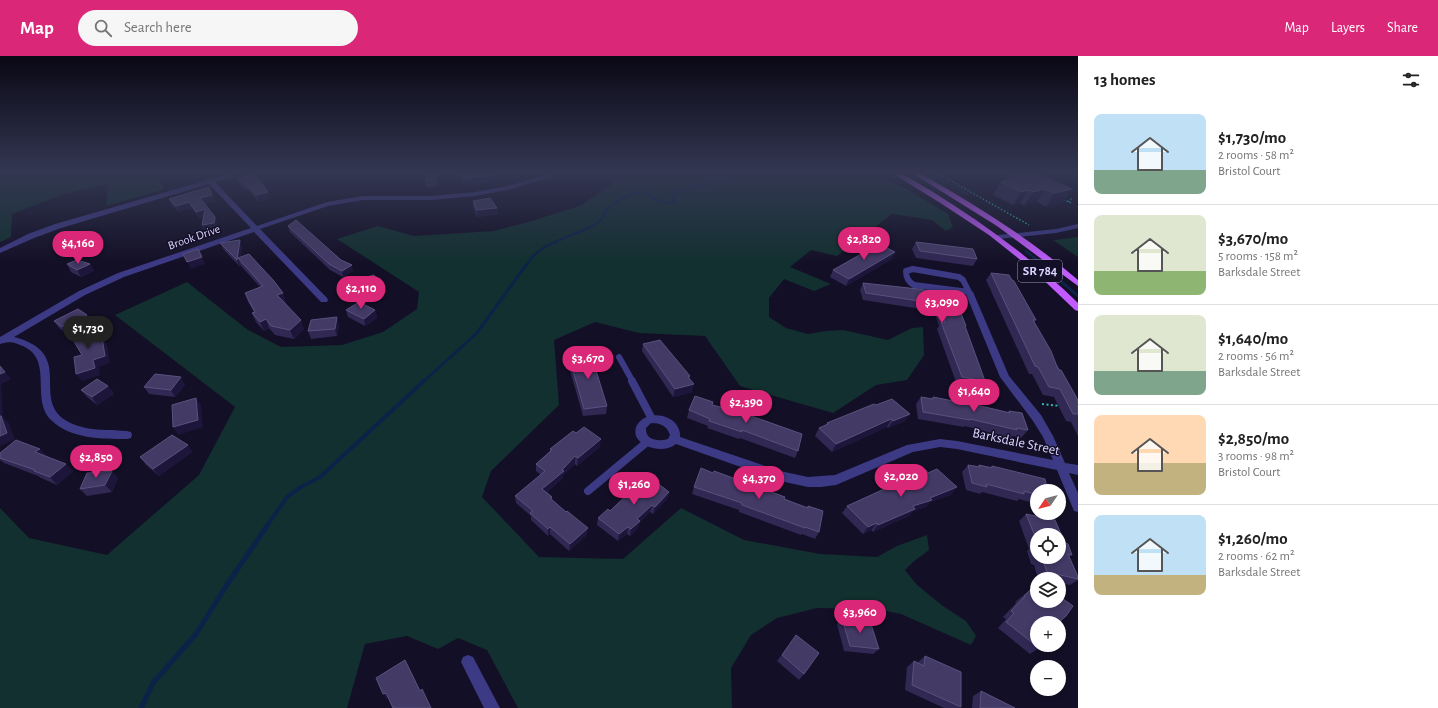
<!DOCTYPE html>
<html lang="en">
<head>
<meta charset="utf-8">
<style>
	:root { --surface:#fff; --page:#f6f6f6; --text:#222; --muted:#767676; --line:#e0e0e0; --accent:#db2777 }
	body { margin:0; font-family:"Alegreya Sans",sans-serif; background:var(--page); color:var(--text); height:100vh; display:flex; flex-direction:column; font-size:15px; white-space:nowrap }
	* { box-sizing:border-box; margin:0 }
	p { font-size:13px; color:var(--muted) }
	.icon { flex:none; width:22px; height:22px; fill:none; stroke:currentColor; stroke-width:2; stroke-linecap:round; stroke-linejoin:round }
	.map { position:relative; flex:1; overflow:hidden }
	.details { display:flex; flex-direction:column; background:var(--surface); width:360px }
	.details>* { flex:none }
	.needle { width:26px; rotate:235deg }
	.tools { position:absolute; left:1030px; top:428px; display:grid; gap:8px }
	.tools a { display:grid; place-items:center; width:36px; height:36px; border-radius:50%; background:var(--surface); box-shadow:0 2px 6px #0003; font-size:20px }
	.price { position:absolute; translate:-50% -34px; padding:0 9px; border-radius:14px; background:var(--accent); color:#fff; font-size:13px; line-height:26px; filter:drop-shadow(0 1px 2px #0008) }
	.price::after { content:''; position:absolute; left:50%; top:24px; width:12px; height:9px; margin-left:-6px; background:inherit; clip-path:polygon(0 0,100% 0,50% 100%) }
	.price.active { background:#222; color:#fff }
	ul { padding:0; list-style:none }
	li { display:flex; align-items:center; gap:12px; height:100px; padding:0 16px }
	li+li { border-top:1px solid var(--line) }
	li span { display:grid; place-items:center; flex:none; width:112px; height:80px; border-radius:8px; color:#555 }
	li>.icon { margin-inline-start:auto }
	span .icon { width:48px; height:48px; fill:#fffc; stroke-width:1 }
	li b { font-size:17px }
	h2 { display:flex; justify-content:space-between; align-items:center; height:48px; padding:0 16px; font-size:17px }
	header { display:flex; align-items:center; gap:24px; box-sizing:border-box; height:56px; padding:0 20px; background:var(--accent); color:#fff }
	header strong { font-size:19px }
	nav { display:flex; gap:22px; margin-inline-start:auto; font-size:14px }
	.search { width:280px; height:36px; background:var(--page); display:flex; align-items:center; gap:10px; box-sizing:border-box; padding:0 14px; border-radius:22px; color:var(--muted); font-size:15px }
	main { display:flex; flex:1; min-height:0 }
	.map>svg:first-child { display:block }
</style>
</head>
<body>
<header>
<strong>Map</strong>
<div class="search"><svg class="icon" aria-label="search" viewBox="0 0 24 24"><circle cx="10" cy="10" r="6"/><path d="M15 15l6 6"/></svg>Search here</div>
<nav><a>Map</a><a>Layers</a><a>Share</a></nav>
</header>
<main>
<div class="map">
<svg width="1078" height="652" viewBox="0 0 1078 652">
	<rect width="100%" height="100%" fill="#130f26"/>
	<path fill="#12302f" d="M0 117H167L157 120 165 133 106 150 108 128 64 138 12 158 11 181 0 186Z
		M627 117H871L908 134 948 158 953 171 946 175 932 164 892 158 837 200 811 194 790 211 831 228 814 235 784 223 769 242V261L786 272 808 278 826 275 843 274 888 284 912 272 923 271 924 299 907 324 876 329 833 357 740 330 705 280 639 277 595 266 554 284 559 349 491 415 482 441 539 501 623 503 681 452 744 484 820 498 877 501 897 490 927 479 929 494 913 506 905 514 917 529 943 550 966 565 976 580 971 589 901 558 876 553 817 552 777 562 751 579 731 612 732 652H518L487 594 458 582 438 593 407 580 365 588 347 652H0V452L29 482 107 499 199 419 235 351 115 259 187 226 248 274 281 291 342 289 383 276 417 253 419 236 337 183 378 170 414 180 494 175 532 165 582 149Z
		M1078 181V201L1053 184Z"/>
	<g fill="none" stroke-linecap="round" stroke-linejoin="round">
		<path stroke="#0c2248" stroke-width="2.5" d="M930 117 967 138
			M1026 195 1044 210
			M526 210C528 207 530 203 533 200 549 184 579 179 599 166 603 164 602 160 605 156 613 146 630 138 642 135L661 146 673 147 674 145 672 140C694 125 722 131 744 117"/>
		<path stroke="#0c2248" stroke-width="3" d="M1042 209 1078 240
			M423 326 477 277 526 209"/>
		<path stroke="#0c2248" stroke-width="4" d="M266 471 287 441 301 431 320 421 424 325"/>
		<path stroke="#0c2248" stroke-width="5" d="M141 652 153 627 196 578 228 527 267 470"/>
		<path stroke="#2fb8b0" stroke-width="1.5" stroke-dasharray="1.5 2" stroke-linecap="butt" d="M937 117 1029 169
			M1063 144 1072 147
			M1068 146 1073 141"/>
		<path stroke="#2fb8b0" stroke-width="2" stroke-dasharray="2 2.5" stroke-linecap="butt" d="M1042 348 1061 350"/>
		<path stroke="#3d3a85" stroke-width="6" d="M913 213 959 221 963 224 969 236 914 229C908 226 906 221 906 215Z
			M619 301 633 326"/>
		<path stroke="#3d3a85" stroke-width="8" d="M632 325 652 363
			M588 435 647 386"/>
		<path fill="#3d3a85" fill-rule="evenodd" d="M232 117H241L215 126 257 170 327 146 363 140H431L475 136 508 130 550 118 553 120 511 133 475 140 431 144H363L328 150 260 173 327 242 328 244 327 246H321L254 176 124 221 85 239 14 281C76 297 31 341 65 364 79 373 97 374 113 374 119 375 125 374 131 376L132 379 131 382 127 383C102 383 70 383 51 364 30 343 54 304 23 290 13 286 10 285 0 288V281L79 235 118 217 251 172 209 128 61 172 34 182 0 197V192L28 178 55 168Z
			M1078 168V172L1056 177 998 183 994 181 998 179 1056 173Z
			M969 233 973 236 1009 320 1041 359 1053 380 1065 407 1078 409V419L1069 417 1078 437V456L1074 455 1057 414 957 393 940 391 913 396 836 429 821 431H808L780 425 676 388C670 393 661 394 653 392 618 383 641 348 670 363 676 366 681 374 680 381L780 415 808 421 835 419 907 389 940 383 957 385 1053 404 1043 381 1033 365 1000 321 965 236ZM651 367C661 367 667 370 670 379L668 383C658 386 645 384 646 372Z
			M468 599 473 601 500 652H484L461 606 463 601Z"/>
		<path fill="#c25bff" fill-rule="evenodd" d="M892 117C904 116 919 128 930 134 983 167 1033 203 1078 247V255L1075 254 1033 214 989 179 942 148Z
			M912 117H919C975 148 1029 182 1078 224V230L997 170Z"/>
	</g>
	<path fill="#312854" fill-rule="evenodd" d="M459 117H519V119L494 125 464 129Z
		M1010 117H1036L1063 146 1046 151 1037 146 1024 150 1020 147 1013 149 993 139 1001 126 1005 125Z
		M1057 117H1069L1066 120Z
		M439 121 437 130 426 131 425 124Z
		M238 123 271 142 258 146 250 135 240 129Z
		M209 131 215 145 205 148 215 161 217 168 216 174 205 176 202 169 203 161 199 162 192 152 179 156 172 149 169 143Z
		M473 145 497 152 498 158 477 161 473 151Z
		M288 170 353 215 343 221 330 214 290 176Z
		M916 186 977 203 973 210 916 202 912 193Z
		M220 187 242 191 241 200 286 246 284 247 304 273 294 283 275 279 269 272 264 275 256 266 252 257 254 256 248 246 245 237 260 231 241 210 240 208V211L224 194Z
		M892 203 846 230 830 221 833 214Z
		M67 208H90L94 215 81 221 71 216Z
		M991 217 1036 264 1034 266 1056 308 1078 344V380L1071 366 1066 365 1054 341 1043 339 1032 318H1029L986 224Z
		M355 224 379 227 380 234 362 240 357 231Z
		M863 227 961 251 959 253 966 270 965 272 985 325 979 332 957 329 937 273 939 270 934 255 863 244 860 234Z
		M346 254H375L377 262 365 270 348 261Z
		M87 259 92 266 68 278 59 272 54 265Z
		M339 269 337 280 311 283 308 275Z
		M643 288 690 320 689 323 692 336 673 341 642 295Z
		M570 297 607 350 606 358 583 360 569 311Z
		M185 329 175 341 149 338 144 331Z
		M108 330 114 338 97 349 87 341 81 334Z
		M921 341 932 343 933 341 963 347 964 346 1008 356 1009 355 1028 374 1021 382 1012 380 1011 382 965 370 964 371 918 363 916 348Z
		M712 349 798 395 795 402 740 382 739 383 707 372 708 370 687 362 689 354Z
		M876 349 910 358 905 365 888 372 887 371 832 396 815 380 819 372 825 370 827 367Z
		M576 377 600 391 577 410 575 408 563 419V422L547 436 552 441V444L587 479 569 495 550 478 548 480 531 464V460L516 447 515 440 541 419 536 415V408L550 395V393Z
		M188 389 192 396 159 420 146 409 140 401Z
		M0 397 46 400 73 415 57 429 41 422 38 420 4 407 0 404Z
		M968 409 978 411 979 409 991 411 992 410 1037 435V448L1019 443 1017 445 982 436 980 438 966 434 962 416Z
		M118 422 112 436 87 440 80 433Z
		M694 431 807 451 808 450 819 476 815 483 802 478 801 479 739 456V454L692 438Z
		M634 435 669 436 667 443 653 458 650 456 640 466 638 472 630 480 627 478 618 485 597 469 598 462 610 455Z
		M951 439 930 446 926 451 913 455 909 460 873 476 871 474 863 478 842 457 847 450Z
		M1026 458 1065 487 1072 499 1069 501 1078 521V524L1070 529 1059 527V523H1042L1038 522 1034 509 1031 508 1027 495 1029 493 1019 465ZM1037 479 1059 501H1037Z
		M1037 530V567L1039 592 1030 598 998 572 1006 563 1003 561 1016 547 1015 546 1031 533 1033 534Z
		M842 562 879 593 873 598 844 595 837 568Z
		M792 585 804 618 799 624 777 605Z
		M925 600 961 651 959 652H944L905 634 907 611 914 605 917 607 918 606Z
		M981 635 1015 652H972L973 640Z"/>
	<path fill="#1d163a" d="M438 117 439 121 437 130 436 124Z
		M501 117H519V119L494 125 464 129 463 123Z
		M209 131 215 145 203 149 200 142Z
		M1045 133 1037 146 1024 150 1033 136Z
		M1072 133 1063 146 1046 151 1054 137Z
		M1028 134 1020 147 1013 149 1021 136Z
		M268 136 271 142 258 146 256 139Z
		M189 146 192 152 179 156 176 150Z
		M497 152 498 158 477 161V154Z
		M205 153 208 160 199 162 196 156Z
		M215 161 217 168 216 174 205 176 202 169Z
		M240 184 242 191 241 205 238 202 240 208V211L237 204Z
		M895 196 892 203 846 230 849 223Z
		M202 201 205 208 191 213 187 206Z
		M90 208 94 215 81 221 77 214Z
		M352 209 353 215 343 221 342 215Z
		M379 227 380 234 362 240 360 233Z
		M283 237 286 246 280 248 277 239Z
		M375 254 377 262 365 270 364 263Z
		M87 259 92 266 68 278 62 271Z
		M337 261 339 269 337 280 335 273Z
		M266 263 269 272 264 275 260 266Z
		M301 264 304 273 294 283 290 274Z
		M97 272 107 288 110 307 99 311 100 319 82 325 76 318 93 304Z
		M0 310 11 323 1 328 2 341 0 339Z
		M181 321 185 329 175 341 171 334Z
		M694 328 692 336 673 341 675 333Z
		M108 330 114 338 97 349 92 341Z
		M0 339 2 341 3 361 9 367 15 384 0 390Z
		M196 342 201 349 203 371 178 379 173 371Z
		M910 358 905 365 888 372 893 365Z
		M891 363 887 371 832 396 836 388Z
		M601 383 600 391 577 410 578 402Z
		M188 389 192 396 159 420 153 413Z
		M40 393 47 400 35 396Z
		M575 400V408L563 419V422L542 440V433Z
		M66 408 73 415 57 429 50 421Z
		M112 415 118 422 112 436 105 429Z
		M957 431 951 439 930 446 926 451 913 455 909 460 873 476 878 469 913 450 930 442Z
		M669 436 667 443 653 458 655 451Z
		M652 449 650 456 640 466 638 472 630 480 631 473 637 463Z
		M877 467 871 474 863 478 868 471Z
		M550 471V478L548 480V473Z
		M628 471 627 478 618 485 619 478Z
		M588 472 587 479 569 495 570 488Z
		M386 637 389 642 386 643 383 638Z"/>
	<path fill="#433a66" stroke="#5a527e" d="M254 117 268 136 256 139 247 128 238 123Z
		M427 117H438L436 124H425Z
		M461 117H501L493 119 463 123Z
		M1010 117H1036L1072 133 1054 137 1045 133 1033 136 1028 134 1021 136 1001 126 1020 121Z
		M209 131 212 139 200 142 215 161 214 167 202 169 205 153 196 156 189 146 176 150 169 143Z
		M490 142 497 152 477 154 473 145Z
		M296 164 341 204 352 209 342 215 329 208 288 170Z
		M240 184 237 204 220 187Z
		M916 186 973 193 977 203 920 195Z
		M879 188 895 196 849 223 833 214Z
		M198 193 202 201 187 206 183 198Z
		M249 198 274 225 283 237 277 239 301 264 290 274 271 270 266 263 260 266 252 257 255 256 245 237 263 230 238 202Z
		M77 204 90 208 77 214 67 208Z
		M991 217 1009 219 1012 224 1014 225 1036 264H1033L1051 295 1056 308 1059 314H1061L1078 344V358H1073L1060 333 1049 331 1038 311 1035 310Z
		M374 219 379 227 360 233 355 224Z
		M863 227 918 233 956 240 961 251 958 250 966 270H965L985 325 962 321 941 266 945 267 939 248 866 237Z
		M359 246 375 254 364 263 346 254Z
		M78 253 87 259 62 271 54 265Z
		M337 261 335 273 308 275 311 264Z
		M97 272 102 281 105 300 93 304 95 312 76 318 74 301 82 299 72 282Z
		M660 284 690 320 688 321 694 328 675 333 643 288Z
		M590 295 607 350 584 353 570 304 572 303 570 297Z
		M0 310 5 316 0 318Z
		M155 318 181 321 171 334 144 331Z
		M97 323 108 330 92 341 81 334Z
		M695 340 713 346 712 349 737 355 802 378 798 395 742 374V376L709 365 710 363 689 354Z
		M921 341 933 343V341L943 343 964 347V346L1010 357 1009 355 1022 357 1028 374 1016 372 1017 374 970 363V364L923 356Z
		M196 342 198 364 173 371 172 349Z
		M892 343 910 358 893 365 891 363 836 388 819 372 828 368 827 367 859 354 874 348 876 349Z
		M0 360H1L7 377 0 380Z
		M584 371 601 383 578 402 575 400 562 414 564 415 542 433 552 441 550 442 566 456 567 455 588 472 570 488 550 471 548 473 530 457 533 455 515 440 545 415 536 408 552 394 550 393 573 375 576 377Z
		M172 379 188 389 153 413 140 401Z
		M16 384 40 393 35 396 66 408 50 421 34 415 35 414 0 402V397Z
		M968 409 980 411 979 409 992 412V410L1045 423 1048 435H1037V439L1024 435V438L986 428 987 431 972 427Z
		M701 412 713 417 714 415 785 441 784 443 808 452V450L823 455 819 476 805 471V472L742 449V447L694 431Z
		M937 413 957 431 930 442 932 444 913 450 915 453 878 469 877 467 868 471 847 450 926 414 928 417Z
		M112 415 105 429 80 433 87 417Z
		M648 420 669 436 655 451 652 449 637 463 640 465 631 473 628 471 619 478 598 462 608 453 610 455 633 433 634 435Z
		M1026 458 1055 464 1065 487 1068 488 1072 499 1068 498 1078 521V523L1047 516 1042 502H1039V501H1059V479H1037V485Z
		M1035 489H1037V496Z
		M1037 532V545H1059V540L1073 550 1066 560 1058 567H1037V589H1041L1039 592 1006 566 1014 557 1011 555 1025 540H1024L1031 533 1034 535Z
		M842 562 870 565 879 593 850 590Z
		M796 579 819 597 804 618 782 599Z
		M925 600 961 616V651L912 629 914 605 924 610Z
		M405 604 420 635 422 633 431 652H395L394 650 393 652 386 637 383 638 376 622Z
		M981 635 1015 652H980Z"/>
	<linearGradient id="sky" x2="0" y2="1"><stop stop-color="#0a0815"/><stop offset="0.56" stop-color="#333752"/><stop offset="1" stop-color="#333752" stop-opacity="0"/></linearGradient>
	<rect width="1078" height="208" fill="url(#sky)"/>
	<g text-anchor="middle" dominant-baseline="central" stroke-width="3" stroke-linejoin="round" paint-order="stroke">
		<g font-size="12" fill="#d9d4ff" stroke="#130f26">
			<text transform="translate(194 181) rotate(-19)">Brook Drive</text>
		</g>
		<rect fill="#130f26" stroke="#9e99be" stroke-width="1" x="1018" y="204" width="44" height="22" rx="3"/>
		<g font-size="13" font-weight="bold" fill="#d9d4ff">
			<text x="1040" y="215">SR 784</text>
		</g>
		<g font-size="14" fill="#d9d4ff" stroke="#130f26">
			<text transform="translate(1016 386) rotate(12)">Barksdale Street</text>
		</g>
	</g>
</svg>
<div class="tools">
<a><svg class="needle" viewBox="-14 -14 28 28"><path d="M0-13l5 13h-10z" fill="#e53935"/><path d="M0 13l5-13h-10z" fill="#767676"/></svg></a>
<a><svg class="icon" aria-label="locate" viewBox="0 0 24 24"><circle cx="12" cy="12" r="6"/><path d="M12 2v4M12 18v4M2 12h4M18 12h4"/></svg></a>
<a><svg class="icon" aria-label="layers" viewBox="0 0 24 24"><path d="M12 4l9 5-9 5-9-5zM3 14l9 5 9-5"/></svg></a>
<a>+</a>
<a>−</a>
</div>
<b class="price" style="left:864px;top:205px">$2,820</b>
<b class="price" style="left:78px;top:209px">$4,160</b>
<b class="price" style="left:361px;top:254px">$2,110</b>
<b class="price" style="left:942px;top:268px">$3,090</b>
<b class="price active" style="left:88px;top:294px">$1,730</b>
<b class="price" style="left:588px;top:324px">$3,670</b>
<b class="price" style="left:974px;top:357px">$1,640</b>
<b class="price" style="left:746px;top:368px">$2,390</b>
<b class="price" style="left:96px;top:423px">$2,850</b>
<b class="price" style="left:901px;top:442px">$2,020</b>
<b class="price" style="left:759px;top:444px">$4,370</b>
<b class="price" style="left:634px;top:450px">$1,260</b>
<b class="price" style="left:860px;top:578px">$3,960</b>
</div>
<section class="details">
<h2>13 homes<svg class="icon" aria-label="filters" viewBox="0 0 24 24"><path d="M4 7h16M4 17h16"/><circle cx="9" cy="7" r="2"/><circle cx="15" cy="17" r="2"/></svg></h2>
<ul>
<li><span style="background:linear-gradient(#bfe0f5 70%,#7fa58c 0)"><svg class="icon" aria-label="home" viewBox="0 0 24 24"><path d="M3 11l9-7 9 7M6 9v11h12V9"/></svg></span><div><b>$1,730/mo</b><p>2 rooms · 58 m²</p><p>Bristol Court</p></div></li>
<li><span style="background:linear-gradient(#dfe7d0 70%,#8fb573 0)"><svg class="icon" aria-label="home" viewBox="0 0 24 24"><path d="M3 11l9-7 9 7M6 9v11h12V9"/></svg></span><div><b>$3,670/mo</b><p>5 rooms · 158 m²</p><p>Barksdale Street</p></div></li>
<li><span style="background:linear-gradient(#dfe7d0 70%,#7fa58c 0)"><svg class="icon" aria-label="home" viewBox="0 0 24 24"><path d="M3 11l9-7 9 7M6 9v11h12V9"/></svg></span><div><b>$1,640/mo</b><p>2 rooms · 56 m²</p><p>Barksdale Street</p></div></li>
<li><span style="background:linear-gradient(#ffd9b3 60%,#c2b280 0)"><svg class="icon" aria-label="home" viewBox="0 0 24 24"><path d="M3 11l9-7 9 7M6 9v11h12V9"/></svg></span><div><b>$2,850/mo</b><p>3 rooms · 98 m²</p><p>Bristol Court</p></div></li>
<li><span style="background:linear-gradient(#bfe0f5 75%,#c2b280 0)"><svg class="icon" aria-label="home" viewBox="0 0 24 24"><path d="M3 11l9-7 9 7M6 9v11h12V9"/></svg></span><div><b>$1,260/mo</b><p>2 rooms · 62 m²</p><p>Barksdale Street</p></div></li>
</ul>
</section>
</main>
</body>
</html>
